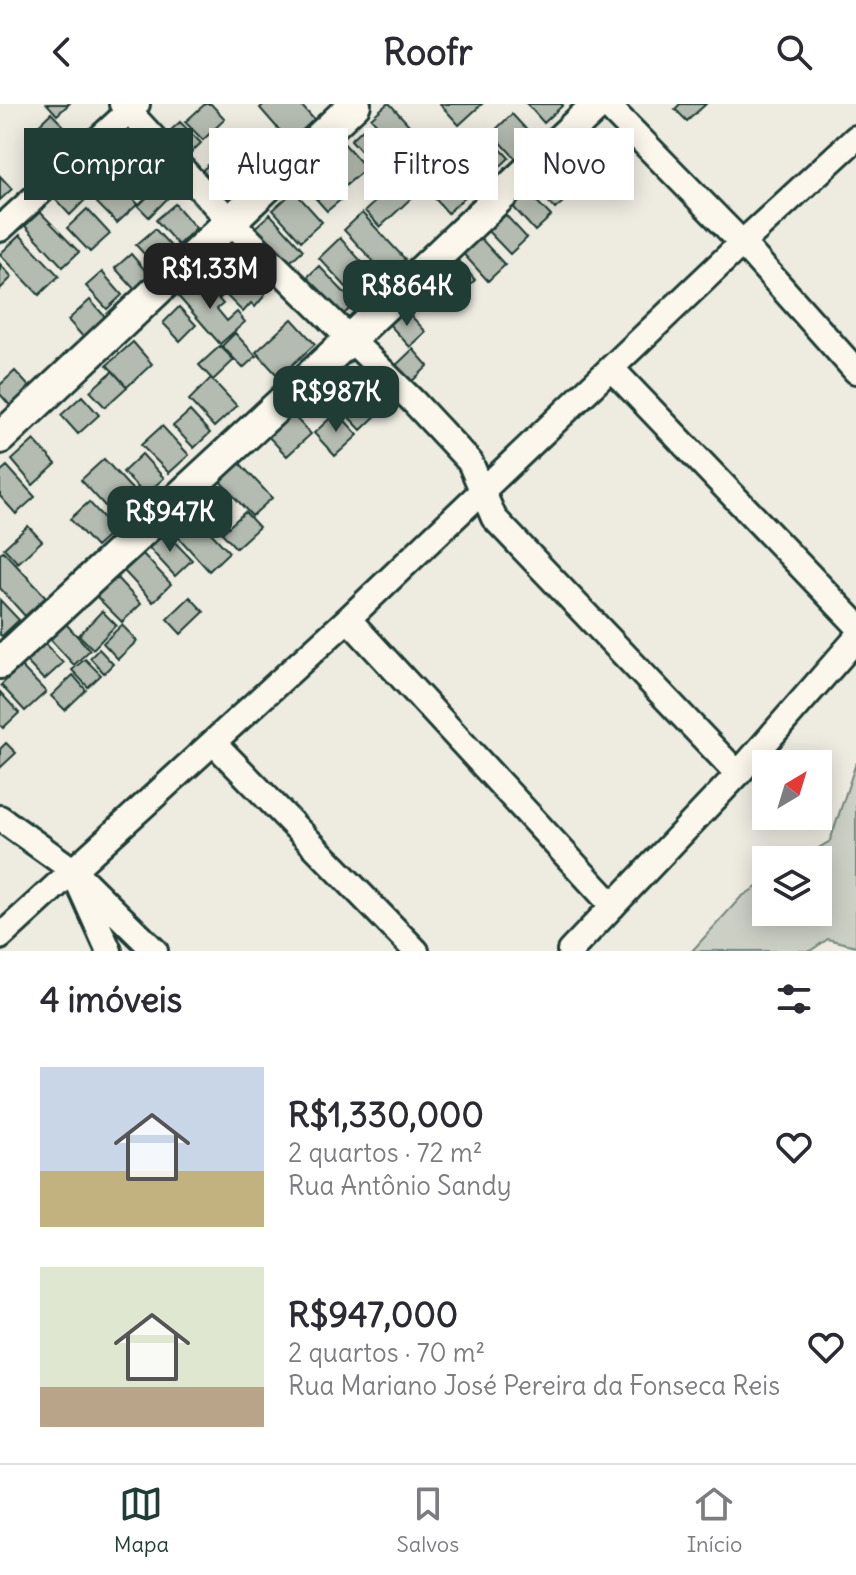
<!DOCTYPE html>
<html lang="pt">
<head>
<meta charset="utf-8">
<style>
	:root { --surface:#fff; --page:#f2f2f3; --text:#2b2b33; --muted:#7c7c81; --line:#e1e1e2; --accent:#1f3d34 }
	body { margin:0; font-family:Delius,sans-serif; background:var(--page); color:var(--text); height:100vh; display:flex; flex-direction:column; font-size:30px; white-space:nowrap }
	* { box-sizing:border-box; margin:0 }
	p { font-size:26px; color:var(--muted) }
	.icon { flex:none; width:44px; height:44px; fill:none; stroke:currentColor; stroke-width:2; stroke-linecap:round; stroke-linejoin:round }
	.map { position:relative; height:847px; overflow:hidden }
	.drawer { display:flex; flex-direction:column; background:var(--surface); flex:1 }
	.drawer>* { flex:none }
	.hud { position:absolute; left:24px; top:24px; width:808px; height:72px; display:flex; gap:16px }
	.needle { width:52px; rotate:38deg }
	.tools { position:absolute; left:752px; top:646px; display:grid; gap:16px }
	.tools a { display:grid; place-items:center; width:80px; height:80px; border-radius:0px; background:var(--surface); box-shadow:0 4px 20px #0003; font-size:40px }
	.price { position:absolute; translate:-50% -68px; padding:0 18px; border-radius:16px; background:var(--accent); color:#fff; font-size:26px; line-height:52px; filter:drop-shadow(0 2px 4px #0008) }
	.price::after { content:''; position:absolute; left:50%; top:48px; width:24px; height:18px; margin-left:-12px; background:inherit; clip-path:polygon(0 0,100% 0,50% 100%) }
	.price.active { background:#222; color:#fff }
	ul { padding:0; list-style:none }
	li { display:flex; align-items:center; gap:24px; height:200px; padding:0 40px }
	li span { display:grid; place-items:center; flex:none; width:224px; height:160px; border-radius:0px; color:#555 }
	li>.icon { margin-inline-start:auto }
	span .icon { width:96px; height:96px; fill:#fffc; stroke-width:1 }
	li b { font-size:34px }
	h2 { display:flex; justify-content:space-between; align-items:center; height:96px; padding:0 40px; font-size:34px }
	.pill { padding:0 28px; border-radius:0px; background:var(--surface); box-shadow:0 4px 20px #0003; font-size:28px; line-height:72px }
	.pill.active { background:var(--accent); color:#fff }
	header { display:flex; justify-content:space-between; align-items:center; height:104px; padding:0 40px; background:var(--surface); font-size:36px; font-weight:700 }
	.menu { display:flex; justify-content:space-around; align-items:center; height:112px; border-top:2px solid var(--line); background:var(--surface); font-size:22px; color:var(--muted) }
	.menu a { display:grid; justify-items:center; gap:4px }
	.menu .active { color:var(--accent) }
	.map>svg:first-child { display:block }
</style>
</head>
<body>
<header><svg class="icon" aria-label="back" viewBox="0 0 24 24"><path d="M15 5l-7 7 7 7"/></svg>Roofr<svg class="icon" aria-label="search" viewBox="0 0 24 24"><circle cx="10" cy="10" r="6"/><path d="M15 15l6 6"/></svg></header>
<div class="map">
<svg width="856" height="847" viewBox="0 0 856 847">
	<rect width="100%" height="100%" fill="#eeece1"/>
	<filter id="ink" filterUnits="userSpaceOnUse"><feTurbulence type="fractalNoise" baseFrequency=".0125" numOctaves="2"/><feDisplacementMap in="SourceGraphic" scale="16" xChannelSelector="R" yChannelSelector="G"/><feConvolveMatrix kernelMatrix="1 2 1 2 8 2 1 2 1" color-interpolation-filters="sRGB"/></filter>
	<g filter="url(#ink)">
		<path fill="#cbcfc4" stroke="#75867c" stroke-width="2" d="M856 659V842L828 835 810 847H692L741 793 766 777V808H818V756H799L830 737Z"/>
		<path fill="#b4bbb0" stroke="#1f3d34" stroke-width="2" d="M47 0H69L57 11Z
			M205 0H211L225 15 203 36 185 18Z
			M264 0H300L319 21 294 43 260 4Z
			M387 0H390L428 42 410 58 371 14Z
			M440 0H482L459 21Z
			M527 0H561L563 1 544 19Z
			M680 0H706L687 17 675 5Z
			M51 9 72 31 50 52 29 30Z
			M512 10 536 36 516 55 492 29Z
			M180 18 201 39 180 59 159 37Z
			M367 21 400 57 384 72 351 36Z
			M485 28 509 54 490 72 465 46Z
			M584 29 606 52 579 78 556 54Z
			M119 36 138 56 122 72 103 52Z
			M341 36 366 64 344 83 319 55Z
			M246 37 267 60 251 74 230 51Z
			M461 50 486 77 472 90 447 63Z
			M216 54 246 87 226 105 196 72Z
			M98 55 119 78 106 90 85 68Z
			M549 59 575 87 555 105 530 77Z
			M317 63 344 93 327 107 301 78Z
			M440 64 466 92 448 109 422 80Z
			M404 71 419 87 380 123 365 107Z
			M0 72 12 85 0 96Z
			M70 78 86 95 70 111 54 94Z
			M118 79 138 100 117 119 97 99Z
			M162 79 172 90 149 113 138 102Z
			M523 83 551 112 535 127 508 97Z
			M294 87 322 118 301 137 273 106Z
			M175 100 196 124 178 141 156 116Z
			M87 105 110 130 90 148 67 124Z
			M502 107 527 134 510 150 484 123Z
			M40 108 79 148 63 163 25 122Z
			M362 109 405 155 387 172 344 126Z
			M270 110 303 146 282 165 249 129Z
			M155 125 178 150 159 166 136 141Z
			M476 129 505 161 488 177 459 145Z
			M20 131 59 172 39 191 0 150Z
			M340 134 371 168 350 187 319 154Z
			M131 150 151 173 136 187 115 164Z
			M226 152 265 191 255 203 251 199 243 208 225 190 220 194 199 170 211 157Z
			M454 152 475 176 459 191 437 168Z
			M0 160 12 173 0 185Z
			M319 162 355 200 336 217 301 179Z
			M102 168 122 191 107 205 86 182Z
			M200 173 223 200 217 205 227 217 237 208 245 218 220 240 178 192Z
			M90 196 108 216 86 236 68 216Z
			M179 203 196 221 180 237 163 219Z
			M404 204 426 228 410 243 388 219Z
			M292 215 315 240 279 273 256 248Z
			M235 229 256 252 243 264 222 242Z
			M133 238 152 260 127 283 107 261Z
			M220 242 234 256 213 276 199 261Z
			M413 245 428 262 405 284 390 267Z
			M339 266 359 288 339 306 319 284Z
			M15 267 34 288 14 306 0 290V281Z
			M113 267 127 283 105 303 90 287Z
			M211 274 237 302 214 323 189 296Z
			M369 288 384 304 361 326 346 310Z
			M82 292 99 311 78 330 61 311Z
			M190 307 210 329 194 344 173 322Z
			M289 307 311 330 287 352 265 329Z
			M337 308 358 331 335 352 314 329Z
			M162 322 189 351 169 369 141 341Z
			M34 336 56 360 33 381 12 356Z
			M142 350 164 374 145 391 123 368Z
			M104 355 141 395 118 416 81 376Z
			M236 355 272 394 252 412 216 373Z
			M7 362 35 393 16 410 0 392V368Z
			M89 398 115 426 96 443 70 415Z
			M190 407 229 448 209 467 171 425Z
			M245 408 259 423 236 444 222 429Z
			M28 422 42 437 18 459 4 444Z
			M165 428 192 456 175 472 149 444Z
			M3 447 46 493 25 512 0 484V449Z
			M143 450 171 480 153 498 124 467Z
			M116 473 141 500 122 518 96 492Z
			M190 493 204 508 181 530 167 515Z
			M0 496 19 516 2 532 0 531Z
			M102 507 116 521 93 545 79 531Z
			M66 520 90 546 74 561 50 535Z
			M122 521 137 537 118 555 103 539Z
			M45 540 63 559 44 576 26 557Z
			M99 545 113 560 104 569 90 554Z
			M85 555 101 571 88 583 72 566Z
			M21 562 46 588 25 607 1 581Z
			M73 571 86 586 65 606 51 592Z
			M0 588 19 609 3 624 0 621Z
			M6 639 16 649 0 664V645Z"/>
		<g fill="none" stroke-linecap="round" stroke-linejoin="round">
			<g stroke="#1f3d34" stroke-width="30">
				<path id="minor" d="M122 0 231 118 413 297 470 358 494 414 738 670
					M606 0 742 139 856 267
					M0 125 137 0
					M612 265 856 520
					M348 515 613 802
					M214 639 416 847
					M0 714 74 767 155 847
					M79 780 109 847
					M0 833 348 515 742 139 856 34
					M570 847 738 670 856 535"/>
			</g>
			<g stroke="#1f3d34" stroke-width="36">
				<path id="tertiary" d="M0 334 355 0
					M0 559 350 235 598 0"/>
			</g>
			<use href="#minor" stroke="#fbf7ec" stroke-width="24"/>
			<use href="#tertiary" stroke="#fbf7ec" stroke-width="30"/>
		</g>
	</g>
</svg>
<div class="tools">
<a><svg class="needle" viewBox="-14 -14 28 28"><path d="M0-13l5 13h-10z" fill="#e53935"/><path d="M0 13l5-13h-10z" fill="#7c7c81"/></svg></a>
<a><svg class="icon" aria-label="layers" viewBox="0 0 24 24"><path d="M12 4l9 5-9 5-9-5zM3 14l9 5 9-5"/></svg></a>
</div>
<b class="price active" style="left:210px;top:207px">R$1.33M</b>
<b class="price" style="left:407px;top:224px">R$864K</b>
<b class="price" style="left:336px;top:330px">R$987K</b>
<b class="price" style="left:170px;top:450px">R$947K</b>
<div class="hud">
<a class="pill active">Comprar</a>
<a class="pill">Alugar</a>
<a class="pill">Filtros</a>
<a class="pill">Novo</a>
</div>
</div>
<section class="drawer">
<h2>4 imóveis<svg class="icon" aria-label="filters" viewBox="0 0 24 24"><path d="M4 7h16M4 17h16"/><circle cx="9" cy="7" r="2"/><circle cx="15" cy="17" r="2"/></svg></h2>
<ul>
<li><span style="background:linear-gradient(#c9d6e8 65%,#c2b280 0)"><svg class="icon" aria-label="home" viewBox="0 0 24 24"><path d="M3 11l9-7 9 7M6 9v11h12V9"/></svg></span><div><b>R$1,330,000</b><p>2 quartos · 72 m²</p><p>Rua Antônio Sandy</p></div><svg class="icon" aria-label="heart" viewBox="0 0 24 24"><path d="M12 20l-8-8c-3-5 5-10 8-4 3-6 11-1 8 4z"/></svg></li>
<li><span style="background:linear-gradient(#dfe7d0 75%,#b9a48a 0)"><svg class="icon" aria-label="home" viewBox="0 0 24 24"><path d="M3 11l9-7 9 7M6 9v11h12V9"/></svg></span><div><b>R$947,000</b><p>2 quartos · 70 m²</p><p>Rua Mariano José Pereira da Fonseca Reis</p></div><svg class="icon" aria-label="heart" viewBox="0 0 24 24"><path d="M12 20l-8-8c-3-5 5-10 8-4 3-6 11-1 8 4z"/></svg></li>
</ul>
</section>
<nav class="menu">
<a class="active"><svg class="icon" aria-label="map" viewBox="0 0 24 24"><path d="M3 6l6-2 6 2 6-2v14l-6 2-6-2-6 2zM9 4v14M15 6v14"/></svg>Mapa</a>
<a><svg class="icon" aria-label="saved" viewBox="0 0 24 24"><path d="M7 4h10v16l-5-4-5 4z"/></svg>Salvos</a>
<a><svg class="icon" aria-label="home" viewBox="0 0 24 24"><path d="M3 11l9-7 9 7M6 9v11h12V9"/></svg>Início</a>
</nav>
</body>
</html>
